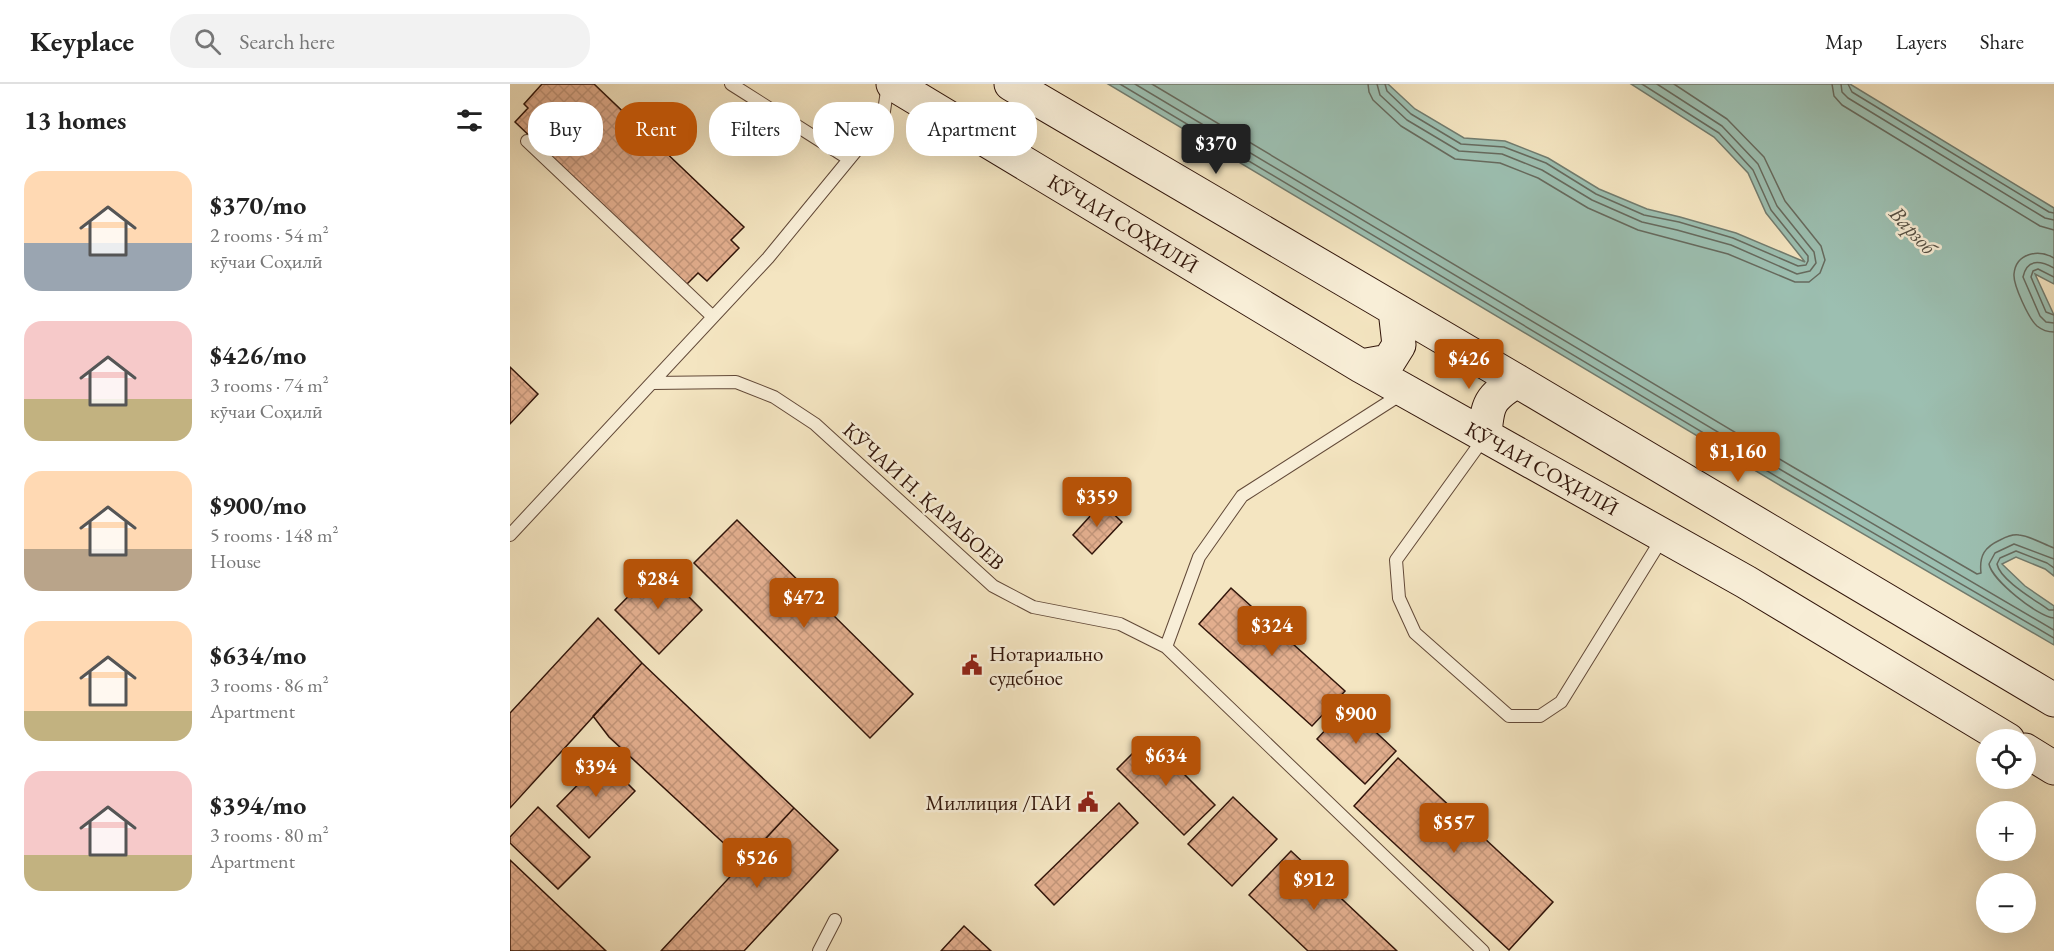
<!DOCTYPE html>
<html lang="en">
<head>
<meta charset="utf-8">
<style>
	:root { --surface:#fff; --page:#f2f2f2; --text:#222; --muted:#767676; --line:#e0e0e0; --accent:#b45309 }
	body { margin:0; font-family:"EB Garamond",serif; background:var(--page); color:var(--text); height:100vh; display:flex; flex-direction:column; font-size:22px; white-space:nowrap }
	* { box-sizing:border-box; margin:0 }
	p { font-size:20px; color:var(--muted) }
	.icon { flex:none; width:33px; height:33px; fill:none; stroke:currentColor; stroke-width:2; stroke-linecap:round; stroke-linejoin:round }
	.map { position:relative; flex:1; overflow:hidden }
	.panel { display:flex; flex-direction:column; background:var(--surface); width:510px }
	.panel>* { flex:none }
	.guide { position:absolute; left:18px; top:18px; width:570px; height:54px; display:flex; gap:12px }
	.fabs { position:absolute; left:1466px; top:645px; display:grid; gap:12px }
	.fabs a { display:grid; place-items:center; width:60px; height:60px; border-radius:50%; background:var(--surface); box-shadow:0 6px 24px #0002; font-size:30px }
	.price { position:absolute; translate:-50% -51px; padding:0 14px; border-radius:6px; background:var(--accent); color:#fff; font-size:20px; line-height:39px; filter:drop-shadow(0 2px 3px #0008) }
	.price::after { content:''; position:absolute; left:50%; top:36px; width:18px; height:14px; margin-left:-9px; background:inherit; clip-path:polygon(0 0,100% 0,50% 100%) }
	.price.on { background:#222; color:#fff }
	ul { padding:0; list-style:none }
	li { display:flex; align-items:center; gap:18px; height:150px; padding:0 24px }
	li span { display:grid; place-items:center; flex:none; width:168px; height:120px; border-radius:18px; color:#555 }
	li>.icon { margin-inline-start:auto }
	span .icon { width:72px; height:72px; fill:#fffc; stroke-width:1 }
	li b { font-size:26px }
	h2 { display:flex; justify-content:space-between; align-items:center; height:72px; padding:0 24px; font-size:26px }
	.chip { padding:0 21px; border-radius:24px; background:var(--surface); box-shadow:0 6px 24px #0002; font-size:21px; line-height:54px }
	.chip.on { background:var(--accent); color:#fff }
	header { display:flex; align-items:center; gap:36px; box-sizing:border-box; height:84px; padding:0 30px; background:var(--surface); border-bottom:2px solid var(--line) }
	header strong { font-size:28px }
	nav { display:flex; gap:33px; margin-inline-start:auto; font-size:21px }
	.search { width:420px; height:54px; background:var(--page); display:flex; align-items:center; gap:15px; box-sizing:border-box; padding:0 21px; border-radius:24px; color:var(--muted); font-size:22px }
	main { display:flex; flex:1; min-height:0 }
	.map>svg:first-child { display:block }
</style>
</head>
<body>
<header>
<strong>Keyplace</strong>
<div class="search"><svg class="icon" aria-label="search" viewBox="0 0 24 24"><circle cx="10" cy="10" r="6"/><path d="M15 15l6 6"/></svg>Search here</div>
<nav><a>Map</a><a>Layers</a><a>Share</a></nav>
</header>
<main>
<section class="panel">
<h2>13 homes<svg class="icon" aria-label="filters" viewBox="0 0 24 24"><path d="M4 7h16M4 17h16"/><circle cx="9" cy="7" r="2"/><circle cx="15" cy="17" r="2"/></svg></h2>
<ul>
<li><span style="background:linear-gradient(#ffd9b3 60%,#9aa5b1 0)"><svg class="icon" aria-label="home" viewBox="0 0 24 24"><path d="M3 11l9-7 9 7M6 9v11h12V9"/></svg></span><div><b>$370/mo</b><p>2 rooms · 54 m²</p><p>кӯчаи Соҳилӣ</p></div></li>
<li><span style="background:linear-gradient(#f6c9c9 65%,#c2b280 0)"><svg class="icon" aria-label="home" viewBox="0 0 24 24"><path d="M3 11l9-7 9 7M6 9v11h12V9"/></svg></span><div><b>$426/mo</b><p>3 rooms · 74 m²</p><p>кӯчаи Соҳилӣ</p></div></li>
<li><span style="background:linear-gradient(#ffd9b3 65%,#b9a48a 0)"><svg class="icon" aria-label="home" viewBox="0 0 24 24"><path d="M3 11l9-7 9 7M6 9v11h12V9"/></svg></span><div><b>$900/mo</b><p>5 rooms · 148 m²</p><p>House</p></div></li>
<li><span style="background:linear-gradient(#ffd9b3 75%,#c2b280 0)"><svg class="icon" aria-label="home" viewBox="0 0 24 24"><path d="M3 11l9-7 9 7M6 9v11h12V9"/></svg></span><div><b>$634/mo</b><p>3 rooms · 86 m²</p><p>Apartment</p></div></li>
<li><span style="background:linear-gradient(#f6c9c9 70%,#c2b280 0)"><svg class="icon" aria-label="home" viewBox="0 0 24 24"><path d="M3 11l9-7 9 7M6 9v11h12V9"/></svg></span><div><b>$394/mo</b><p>3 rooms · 80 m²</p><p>Apartment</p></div></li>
</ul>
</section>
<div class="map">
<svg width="1544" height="867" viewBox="0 0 1544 867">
	<defs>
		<pattern id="building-cross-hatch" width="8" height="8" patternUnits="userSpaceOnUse" patternTransform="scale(1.5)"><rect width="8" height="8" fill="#e2ae8e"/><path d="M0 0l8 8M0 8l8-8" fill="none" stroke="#c29579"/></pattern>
	</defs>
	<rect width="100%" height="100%" fill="#f4e5c1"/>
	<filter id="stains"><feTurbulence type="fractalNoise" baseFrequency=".00333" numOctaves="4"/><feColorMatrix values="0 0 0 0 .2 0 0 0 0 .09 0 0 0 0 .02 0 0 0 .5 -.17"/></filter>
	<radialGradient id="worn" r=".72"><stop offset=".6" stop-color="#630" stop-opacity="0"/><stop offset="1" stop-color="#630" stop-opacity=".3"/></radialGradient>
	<path fill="#9cbfb1" stroke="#717b6e" stroke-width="1.5" d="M598 0H878L905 25 954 54 995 57 1038 74 1089 105 1137 125 1170 133 1226 149 1295 178 1256 129 1238 89 1204 53 1121 0H1340L1544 124V200L1525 190 1544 231V492L1535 485 1506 473 1492 480 1515 502 1544 522V561L1271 402Z"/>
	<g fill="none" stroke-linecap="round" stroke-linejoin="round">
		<path stroke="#666a5e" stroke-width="1.5" d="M610 0 1274 397 1544 554
			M625 0 1278 390 1544 546
			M642 0 1283 383 1467 490 1471 489C1469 471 1475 463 1490 456 1496 453 1502 450 1509 451 1520 452 1533 460 1544 464
			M858 0 859 8 863 16 891 42 945 75 990 79 1028 94 1078 124 1128 146 1218 170 1285 198H1299L1310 189 1315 176 1311 162 1275 117 1254 73 1217 35 1164 0
			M867 0 870 11 897 36 949 67 992 70 1032 86 1082 116 1132 138 1167 146 1221 161 1287 190 1300 187 1306 179 1304 168 1267 122 1248 80 1212 42 1147 0
			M875 0 877 7 901 30 951 60 994 63 1036 79 1086 110 1134 131 1169 138 1223 154 1288 182 1296 181 1298 177V172L1261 126 1243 86 1209 49 1132 0
			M1322 0 1324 12 1332 21 1530 142 1544 146
			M1331 0 1332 8 1338 14 1535 134 1544 136
			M1338 0 1342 8 1539 128 1544 129
			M1544 174C1528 165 1506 169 1504 190 1503 201 1519 235 1527 242 1532 246 1537 248 1544 248
			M1544 184C1531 177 1517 174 1513 193L1530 232 1536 238 1544 239
			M1544 193 1528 185 1523 187 1521 193 1536 228 1544 231
			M1544 475 1504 460 1485 469 1479 480C1482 496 1528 533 1544 534
			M1544 484 1537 479 1506 467 1490 474 1487 480C1490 496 1525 516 1539 526H1544"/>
	</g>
	<path fill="url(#building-cross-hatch)" stroke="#31150a" stroke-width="1.5" d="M32 0H84L234 143 221 156 229 164 197 197 188 189 176 201 5 38 18 24 14 20Z
		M0 283 28 310 0 340Z
		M592 419 612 438 582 470 563 451Z
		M227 436 403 610 360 654 184 479Z
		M148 482 192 526 149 570 105 526Z
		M721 504 835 607 802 642 689 540Z
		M88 534 132 579 0 724V629Z
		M132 579 284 724 234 778 99 653 83 632Z
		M838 622 886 667 855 700 807 655Z
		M638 654 705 721 674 751 607 685Z
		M888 674 1043 818 999 866 844 722Z
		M93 675 125 707 79 754 47 722Z
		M723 713 767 755 722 802 678 760Z
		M609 719 628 739 544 821 525 801Z
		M28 723 80 773 48 805 0 759V753Z
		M284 724 328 766 234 867H151Z
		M781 767 887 867H798L739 811Z
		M0 776 96 867H0Z
		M454 842 481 867H431Z"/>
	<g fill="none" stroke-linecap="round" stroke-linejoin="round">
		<g stroke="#624938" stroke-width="14">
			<path id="service" d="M221 0 339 75
				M17 57 203 233
				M142 299 226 298 264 313 305 340 483 502 523 523 610 540 656 563 973 867
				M974 354 886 476 889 514 905 549 999 632H1030L1051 618 1153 453
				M0 451 258 174 373 34 378 0
				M656 563 689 473 732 412 893 309
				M309 867 325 836"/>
		</g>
		<g stroke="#31150a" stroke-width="35">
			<path id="secondary" d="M383 0 851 282 1236 498 1498 656
				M501 0 1007 297 1544 616
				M851 282 879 277 889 261 885 226
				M975 352C977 320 979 314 1007 297
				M1515 666 1544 684"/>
		</g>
		<use href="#service" stroke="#f8eed7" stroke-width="12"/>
		<use href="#secondary" stroke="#f8eed7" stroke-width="33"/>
	</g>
	<defs>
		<g id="civic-bare" transform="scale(1.62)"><path d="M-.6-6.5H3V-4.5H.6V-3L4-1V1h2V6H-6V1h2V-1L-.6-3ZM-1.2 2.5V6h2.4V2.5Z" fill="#8f2418" stroke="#f8eed7" stroke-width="2.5" paint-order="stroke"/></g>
	</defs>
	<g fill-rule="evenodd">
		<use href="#civic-bare" x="462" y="581"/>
		<use href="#civic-bare" x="578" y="718"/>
	</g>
	<g text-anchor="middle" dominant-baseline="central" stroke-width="5" stroke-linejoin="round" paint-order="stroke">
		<g font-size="21" fill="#31150a" stroke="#f8eed7">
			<text transform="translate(613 139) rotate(31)">КӮЧАИ СОҲИЛӢ</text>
			<text transform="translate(1032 384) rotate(29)">КӮЧАИ СОҲИЛӢ</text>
			<text transform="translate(414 412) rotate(42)">КӮЧАИ Н. ҚАРАБОЕВ</text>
		</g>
		<g font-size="21" fill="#31150a" stroke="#f8eed7" text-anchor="start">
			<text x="479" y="569">Нотариально<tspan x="479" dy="24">судебное</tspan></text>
			<text x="561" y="718" text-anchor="end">Миллиция /ГАИ</text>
		</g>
		<g font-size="22" font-style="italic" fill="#565044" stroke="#f8eed7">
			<text transform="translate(1403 146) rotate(47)">Варзоб</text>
		</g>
	</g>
	<rect width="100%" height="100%" filter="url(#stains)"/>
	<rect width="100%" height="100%" fill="url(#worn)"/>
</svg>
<div class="fabs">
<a><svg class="icon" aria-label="locate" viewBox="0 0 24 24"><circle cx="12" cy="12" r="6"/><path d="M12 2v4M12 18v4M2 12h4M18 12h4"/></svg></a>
<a>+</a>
<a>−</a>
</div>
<b class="price on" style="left:706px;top:91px">$370</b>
<b class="price" style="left:959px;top:306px">$426</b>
<b class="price" style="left:1228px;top:399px">$1,160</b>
<b class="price" style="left:587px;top:444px">$359</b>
<b class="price" style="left:148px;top:526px">$284</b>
<b class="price" style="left:294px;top:545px">$472</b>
<b class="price" style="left:762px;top:573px">$324</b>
<b class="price" style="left:846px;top:661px">$900</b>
<b class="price" style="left:656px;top:703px">$634</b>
<b class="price" style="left:86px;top:714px">$394</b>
<b class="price" style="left:944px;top:770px">$557</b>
<b class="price" style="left:247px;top:805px">$526</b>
<b class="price" style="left:804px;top:827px">$912</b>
<div class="guide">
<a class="chip">Buy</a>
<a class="chip on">Rent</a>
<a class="chip">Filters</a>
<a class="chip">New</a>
<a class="chip">Apartment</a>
</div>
</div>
</main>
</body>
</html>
